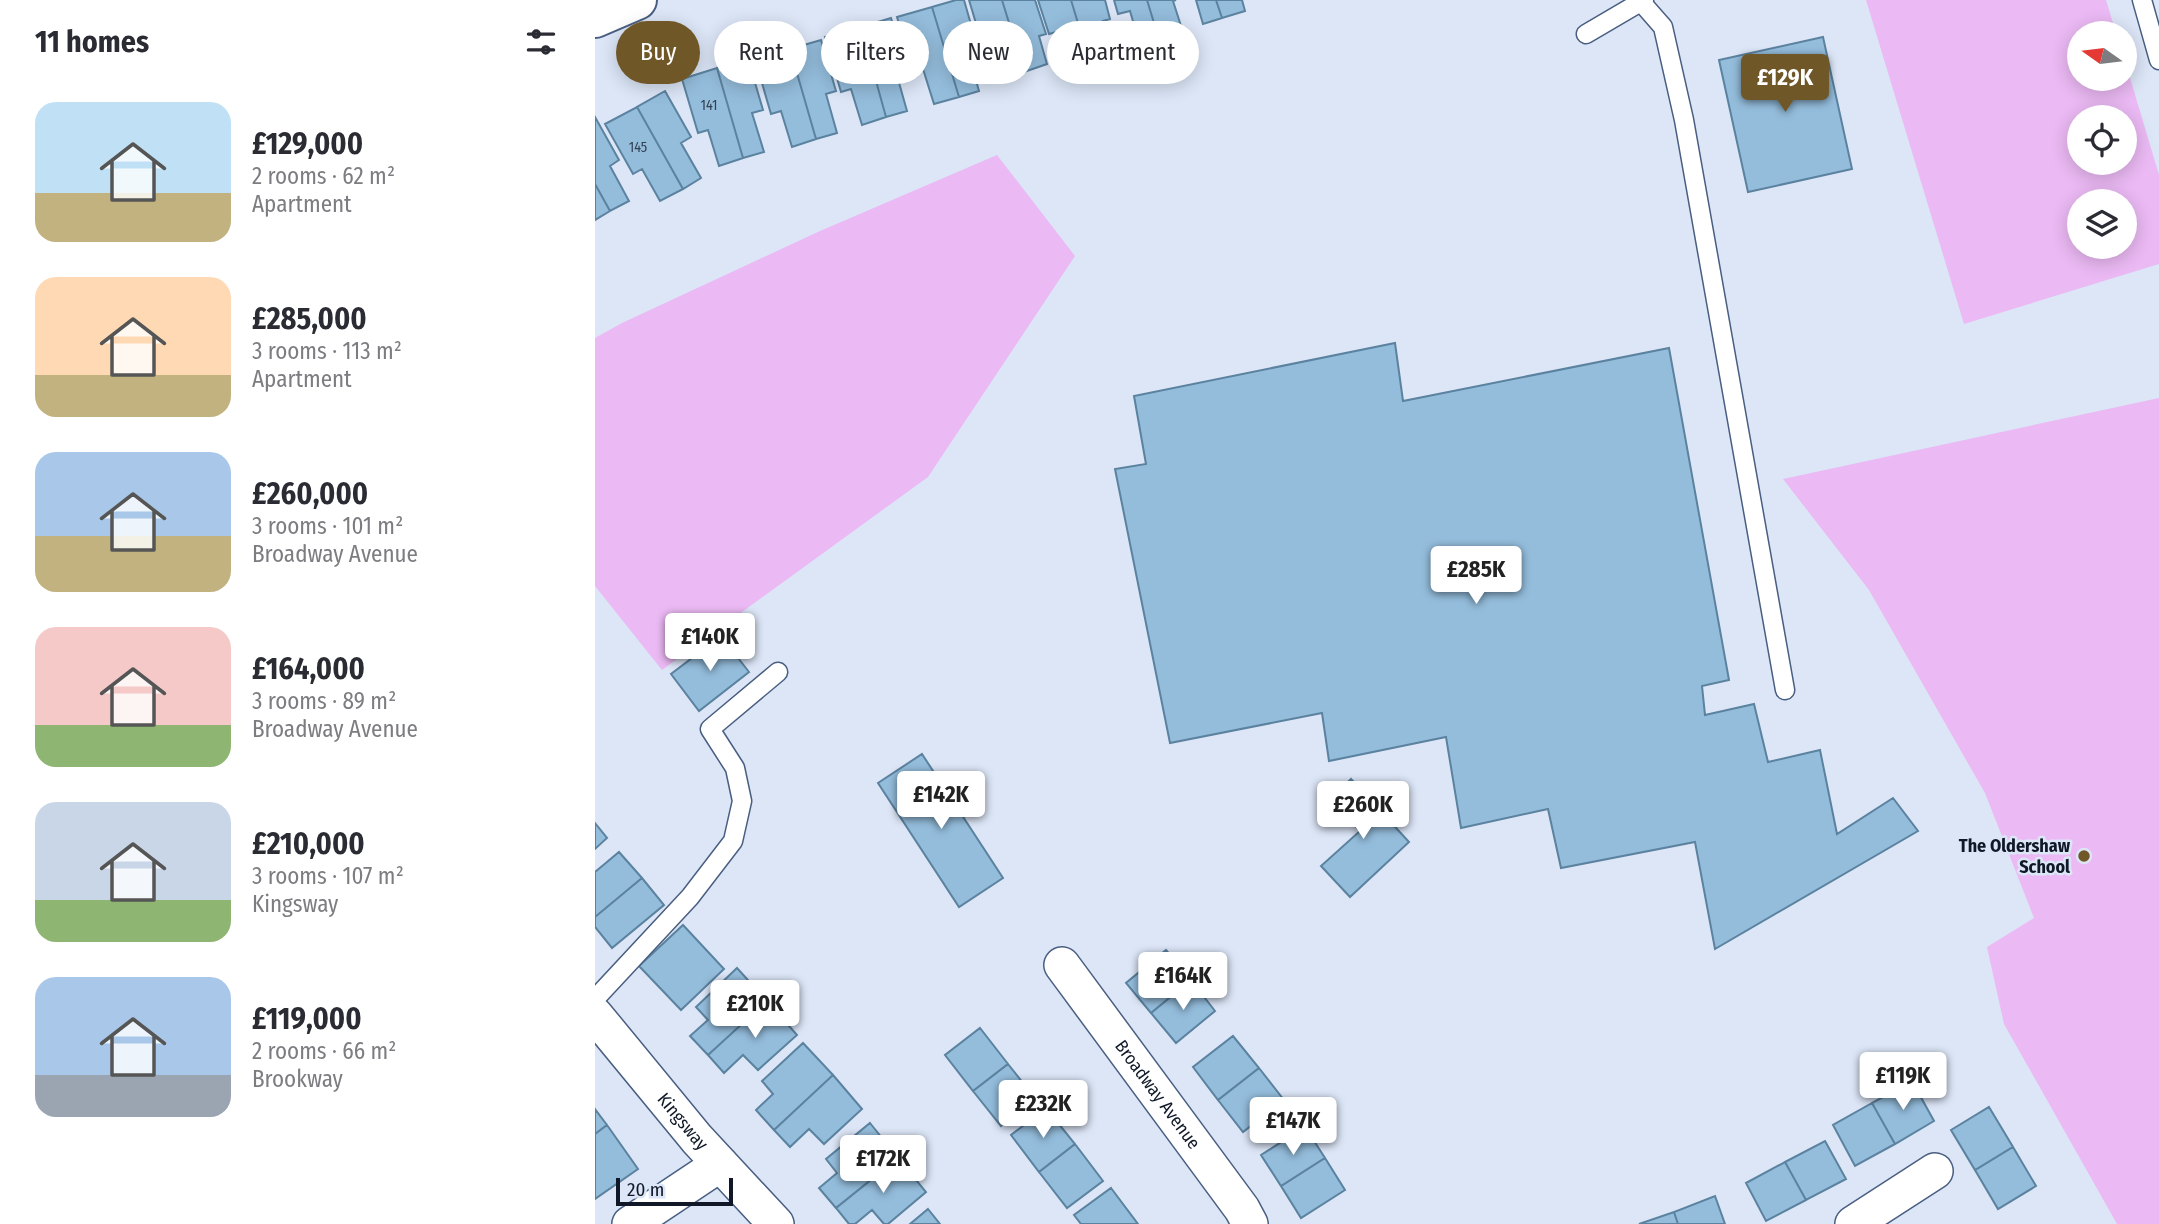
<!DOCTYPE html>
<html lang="en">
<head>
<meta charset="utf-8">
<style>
	:root { --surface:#fff; --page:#f2f2f3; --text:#2b2b33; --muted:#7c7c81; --accent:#705728 }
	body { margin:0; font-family:"Fira Sans Condensed",sans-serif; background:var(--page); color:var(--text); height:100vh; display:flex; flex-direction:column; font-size:26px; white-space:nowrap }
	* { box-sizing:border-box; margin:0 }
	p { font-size:23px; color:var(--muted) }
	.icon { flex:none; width:38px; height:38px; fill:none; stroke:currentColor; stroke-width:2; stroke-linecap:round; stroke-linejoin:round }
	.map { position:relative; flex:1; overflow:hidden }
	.side { display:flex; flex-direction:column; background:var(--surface); width:595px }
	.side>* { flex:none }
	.top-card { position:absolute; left:21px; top:21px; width:665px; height:63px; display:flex; gap:14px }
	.needle { width:46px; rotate:284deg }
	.fabs { position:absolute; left:1472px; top:21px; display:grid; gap:14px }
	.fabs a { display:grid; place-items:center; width:70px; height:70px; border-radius:50%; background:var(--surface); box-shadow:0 4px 18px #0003; font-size:35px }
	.scale { position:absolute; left:21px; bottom:18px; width:117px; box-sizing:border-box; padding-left:7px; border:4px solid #101827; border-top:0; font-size:19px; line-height:24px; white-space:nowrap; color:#101827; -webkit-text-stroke:5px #dce6f7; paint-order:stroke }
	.price { position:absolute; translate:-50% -60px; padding:0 16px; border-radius:7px; background:#fff; color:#222; font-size:23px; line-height:46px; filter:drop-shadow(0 2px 4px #0008) }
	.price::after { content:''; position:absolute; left:50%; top:42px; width:21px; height:16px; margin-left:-10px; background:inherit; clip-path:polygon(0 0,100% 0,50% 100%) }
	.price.active { background:var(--accent); color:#fff }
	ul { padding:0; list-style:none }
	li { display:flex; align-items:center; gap:21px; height:175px; padding:0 35px }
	li span { display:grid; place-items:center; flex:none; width:196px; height:140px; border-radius:21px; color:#555 }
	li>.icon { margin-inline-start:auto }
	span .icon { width:84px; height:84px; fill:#fffc; stroke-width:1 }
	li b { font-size:30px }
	h2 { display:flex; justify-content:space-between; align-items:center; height:84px; padding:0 35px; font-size:30px }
	.chip { padding:0 24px; border-radius:32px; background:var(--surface); box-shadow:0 4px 18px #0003; font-size:24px; line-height:63px }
	.chip.active { background:var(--accent); color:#fff }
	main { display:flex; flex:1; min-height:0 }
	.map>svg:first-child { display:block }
</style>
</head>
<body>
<main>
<section class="side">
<h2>11 homes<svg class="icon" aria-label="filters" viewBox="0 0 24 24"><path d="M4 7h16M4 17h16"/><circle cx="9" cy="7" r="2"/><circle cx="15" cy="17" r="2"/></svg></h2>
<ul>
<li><span style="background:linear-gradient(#bfe0f5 65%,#c2b280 0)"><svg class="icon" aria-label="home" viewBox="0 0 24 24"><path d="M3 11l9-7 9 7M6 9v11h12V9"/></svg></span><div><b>£129,000</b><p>2 rooms · 62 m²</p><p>Apartment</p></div></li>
<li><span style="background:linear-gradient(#ffd9b3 70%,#c2b280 0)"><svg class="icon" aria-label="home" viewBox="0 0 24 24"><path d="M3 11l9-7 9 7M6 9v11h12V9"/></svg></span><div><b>£285,000</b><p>3 rooms · 113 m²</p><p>Apartment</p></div></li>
<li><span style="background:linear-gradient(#a9c7e8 60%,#c2b280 0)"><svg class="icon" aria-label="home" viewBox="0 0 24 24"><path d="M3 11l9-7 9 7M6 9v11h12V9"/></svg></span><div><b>£260,000</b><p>3 rooms · 101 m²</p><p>Broadway Avenue</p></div></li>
<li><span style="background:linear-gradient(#f6c9c9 70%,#8fb573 0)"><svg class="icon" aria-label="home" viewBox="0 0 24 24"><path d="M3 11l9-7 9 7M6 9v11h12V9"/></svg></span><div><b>£164,000</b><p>3 rooms · 89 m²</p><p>Broadway Avenue</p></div></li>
<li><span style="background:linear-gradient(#c9d6e8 70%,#8fb573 0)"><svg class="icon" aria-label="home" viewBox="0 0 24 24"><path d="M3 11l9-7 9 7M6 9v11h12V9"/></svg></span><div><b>£210,000</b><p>3 rooms · 107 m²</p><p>Kingsway</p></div></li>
<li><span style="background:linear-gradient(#a9c7e8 70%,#9aa5b1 0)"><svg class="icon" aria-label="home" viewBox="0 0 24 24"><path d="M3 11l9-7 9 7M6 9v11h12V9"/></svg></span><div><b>£119,000</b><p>2 rooms · 66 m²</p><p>Brookway</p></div></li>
</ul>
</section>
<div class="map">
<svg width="1564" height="1224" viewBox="0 0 1564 1224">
	<rect width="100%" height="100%" fill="#dce6f7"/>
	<path fill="#ebb9f4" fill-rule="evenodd" d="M1271 0H1511L1521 33H1484V79H1530V61L1564 175V264L1369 324ZM1484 117H1530V163H1484ZM1484 201H1530V247H1484Z
		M402 155 480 256 333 477 67 670 0 586V338L27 323 225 231Z
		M1564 398V1224H1522L1409 1024 1392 947 1439 918 1390 793 1274 590 1188 479Z"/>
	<path fill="#94bddc" stroke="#5b829f" stroke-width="2" d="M361 0H369L383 49 373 52 384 91 364 97 337 7Z
		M374 0H407L429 72 410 77 401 46 389 50Z
		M407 0H440L451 34 444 36 452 64 429 72Z
		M443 0H476L493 56 474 62 465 31 454 34Z
		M476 0H510L515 19 508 21 517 49 493 56Z
		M519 0H552L563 36 544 42 535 11 523 14Z
		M552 0H581L578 1 587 29 563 36Z
		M601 0H621L627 18 608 24Z
		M621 0H647L650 11 627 18Z
		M337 7 364 97 339 104 328 69 318 72 302 17Z
		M296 18 311 69 301 72 312 111 291 117 266 27Z
		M266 27 291 117 267 125 256 89 246 92 230 37Z
		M1228 37 1257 169 1153 192 1124 60Z
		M226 40 241 91 231 94 242 133 221 139 195 49Z
		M195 49 221 139 197 147 186 111 176 114 160 59Z
		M153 59 168 110 157 113 169 152 148 158 122 68Z
		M122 68 148 158 124 166 113 130 103 133 87 79Z
		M70 91 96 137 86 143 106 178 88 189 42 107Z
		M42 107 88 189 65 201 47 169 38 174 10 124Z
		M0 117 24 160 15 166 34 201 15 211 0 184Z
		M0 184 15 211 0 220Z
		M800 343 808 401 1074 348 1134 680 1107 686 1110 715 1159 704 1173 762 1225 750 1242 834 1298 798 1323 831 1120 949 1100 842 966 868 953 809 866 828 851 737 734 761 727 713 575 743 520 469 551 464 539 396Z
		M126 636 154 672 104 711 76 674Z
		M327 754 408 878 364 907 283 783Z
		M756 779 814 842 755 897 726 866 765 831 735 799Z
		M0 823 12 838 0 849Z
		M24 852 47 878 0 917V872Z
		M47 878 69 905 17 948 0 927V917Z
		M88 925 129 969 86 1010 44 966Z
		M571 950 596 980 556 1013 531 983Z
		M142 968 172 1001 113 1055 95 1036 113 1020 101 1007Z
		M596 980 620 1011 581 1043 556 1013Z
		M172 1001 202 1035 163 1070 148 1055 129 1073 113 1055Z
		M385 1028 413 1064 378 1091 350 1055Z
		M638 1036 664 1068 623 1100 598 1067Z
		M208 1043 238 1075 179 1130 161 1110 178 1094 167 1081Z
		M413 1064 440 1098 406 1126 378 1091Z
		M664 1068 689 1100 648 1132 623 1100Z
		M238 1075 267 1109 229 1144 214 1129 195 1147 179 1130Z
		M1317 1081 1339 1121 1300 1144 1277 1103Z
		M1277 1103 1300 1144 1260 1166 1238 1125Z
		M1394 1107 1418 1147 1380 1170 1356 1130Z
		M451 1108 480 1144 444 1172 416 1135Z
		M0 1109 12 1125 0 1134Z
		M275 1123 303 1158 241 1208 224 1188 242 1173 231 1159Z
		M12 1125 43 1169 0 1199V1134Z
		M710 1127 730 1158 686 1186 666 1155Z
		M1230 1141 1251 1179 1211 1200 1190 1162Z
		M480 1144 508 1181 472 1208 444 1172Z
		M1418 1147 1441 1186 1403 1209 1380 1170Z
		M303 1158 331 1192 293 1224H289L277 1210 260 1224H254L241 1208Z
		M730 1158 750 1190 706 1218 686 1186Z
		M1190 1162 1211 1200 1171 1221 1151 1183Z
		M516 1188 543 1224H486L479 1215Z
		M1120 1196 1130 1224H1083L1079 1212Z
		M333 1209 345 1224H315Z
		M1079 1212 1083 1224H1044Z"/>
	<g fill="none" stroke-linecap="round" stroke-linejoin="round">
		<g stroke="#495e81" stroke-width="21">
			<path id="service" d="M1547 0 1564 60
				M1047 3 1068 27 1089 120 1190 690
				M991 34 1049 0
				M0 999 95 897 138 841 147 801 140 768 115 729 183 672"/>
		</g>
		<g stroke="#495e81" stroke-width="38">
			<g id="minor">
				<path id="s1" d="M467 965 647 1209 655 1224"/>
				<path id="s2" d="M0 1015 102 1139 181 1224"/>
				<path d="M35 1224 125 1164"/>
				<path d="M1258 1224 1340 1171"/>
			</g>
		</g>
		<g stroke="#495e81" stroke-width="42">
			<path id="tertiary" d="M0 18 42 0"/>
		</g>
		<use href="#service" stroke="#fff" stroke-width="18"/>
		<use href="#minor" stroke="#fff" stroke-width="35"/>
		<use href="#tertiary" stroke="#fff" stroke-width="38"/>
	</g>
	<circle fill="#705728" stroke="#dce6f7" stroke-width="2.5" cx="1489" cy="856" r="7"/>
	<g text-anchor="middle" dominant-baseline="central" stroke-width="5" stroke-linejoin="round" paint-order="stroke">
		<g font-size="14" fill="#314154">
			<text x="114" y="105">141</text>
			<text x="43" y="147">145</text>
		</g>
		<g font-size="18" font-weight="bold" fill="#101827" stroke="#dce6f7" text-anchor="end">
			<text x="1475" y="846">The Oldershaw<tspan x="1475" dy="21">School</tspan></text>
		</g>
		<g font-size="18" fill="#101827" stroke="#dce6f7">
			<text stroke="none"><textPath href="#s1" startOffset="161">Broadway Avenue</textPath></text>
			<text stroke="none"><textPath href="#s2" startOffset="138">Kingsway</textPath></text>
		</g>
	</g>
</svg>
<div class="fabs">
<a><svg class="needle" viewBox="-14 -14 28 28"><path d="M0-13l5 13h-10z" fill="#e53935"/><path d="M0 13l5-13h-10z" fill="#7c7c81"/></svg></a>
<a><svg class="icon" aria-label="locate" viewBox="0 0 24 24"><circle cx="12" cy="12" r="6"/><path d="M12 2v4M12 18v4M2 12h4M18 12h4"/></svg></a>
<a><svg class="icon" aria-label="layers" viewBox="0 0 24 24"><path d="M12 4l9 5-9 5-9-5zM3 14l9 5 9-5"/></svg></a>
</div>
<div class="scale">20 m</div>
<b class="price active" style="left:1190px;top:114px">£129K</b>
<b class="price" style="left:881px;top:606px">£285K</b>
<b class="price" style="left:115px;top:673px">£140K</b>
<b class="price" style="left:346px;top:831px">£142K</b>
<b class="price" style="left:768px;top:841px">£260K</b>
<b class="price" style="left:588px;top:1012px">£164K</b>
<b class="price" style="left:160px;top:1040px">£210K</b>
<b class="price" style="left:1308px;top:1112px">£119K</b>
<b class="price" style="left:448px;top:1140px">£232K</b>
<b class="price" style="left:698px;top:1157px">£147K</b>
<b class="price" style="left:288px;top:1195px">£172K</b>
<div class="top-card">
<a class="chip active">Buy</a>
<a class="chip">Rent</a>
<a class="chip">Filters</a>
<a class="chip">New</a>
<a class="chip">Apartment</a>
</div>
</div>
</main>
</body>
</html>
